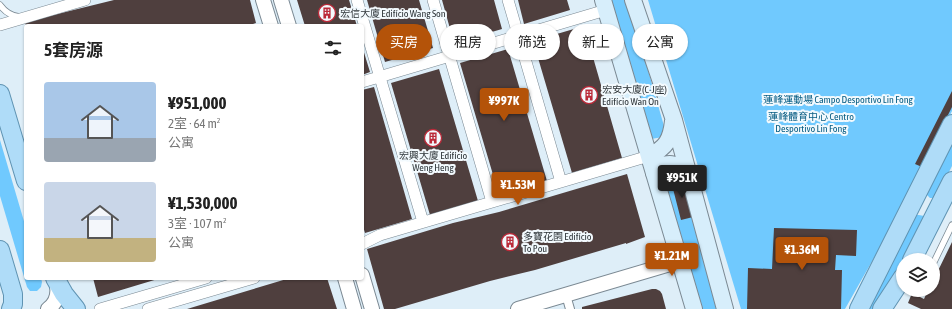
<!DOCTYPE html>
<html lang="zh">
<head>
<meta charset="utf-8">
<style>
	:root { --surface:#fff; --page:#f6f6f6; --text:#222; --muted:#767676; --accent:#b45309 }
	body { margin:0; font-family:"Asap Condensed","Noto Sans SC",sans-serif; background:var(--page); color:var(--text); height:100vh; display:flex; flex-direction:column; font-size:15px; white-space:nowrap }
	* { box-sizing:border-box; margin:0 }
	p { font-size:13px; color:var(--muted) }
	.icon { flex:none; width:22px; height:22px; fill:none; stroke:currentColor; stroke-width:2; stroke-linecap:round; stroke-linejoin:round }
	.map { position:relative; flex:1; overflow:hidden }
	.panel { position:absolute; left:24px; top:24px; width:340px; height:256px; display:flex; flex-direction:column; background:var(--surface); border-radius:4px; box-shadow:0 1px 3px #0004 }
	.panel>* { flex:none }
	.hud { position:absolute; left:376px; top:24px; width:380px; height:36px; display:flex; gap:8px }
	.buttons { position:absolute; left:896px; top:253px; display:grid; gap:8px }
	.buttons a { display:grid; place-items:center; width:44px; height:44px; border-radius:50%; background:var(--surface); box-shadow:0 1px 3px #0004; font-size:20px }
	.price { position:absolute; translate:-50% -34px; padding:0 9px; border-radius:4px; background:var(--accent); color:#fff; font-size:13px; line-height:26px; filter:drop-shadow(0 1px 2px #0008) }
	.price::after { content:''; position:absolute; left:50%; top:24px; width:12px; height:9px; margin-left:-6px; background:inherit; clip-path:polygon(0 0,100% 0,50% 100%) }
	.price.on { background:#222; color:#fff }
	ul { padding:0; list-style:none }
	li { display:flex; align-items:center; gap:12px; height:100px; padding:0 20px }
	li span { display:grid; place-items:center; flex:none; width:112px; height:80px; border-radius:4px; color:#555 }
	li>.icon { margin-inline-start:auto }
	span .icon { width:48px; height:48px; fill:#fffc; stroke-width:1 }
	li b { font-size:17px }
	h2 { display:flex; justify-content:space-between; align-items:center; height:48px; padding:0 20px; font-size:17px }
	.pill { padding:0 14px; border-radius:18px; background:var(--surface); box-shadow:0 1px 3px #0004; font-size:14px; line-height:36px }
	.pill.on { background:var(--accent); color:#fff }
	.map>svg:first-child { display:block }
</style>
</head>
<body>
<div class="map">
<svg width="952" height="309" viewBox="0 0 952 309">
	<rect width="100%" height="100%" fill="#deeef8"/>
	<path fill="#70c9fe" d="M610 0H628L666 133 663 137 651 139Z
		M648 0H952V111L909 196 845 309H741Z
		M952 138V166L937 196 933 198H930L927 195 926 192Z
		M0 140 26 228V278H41L42 282 41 287 37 291H30L27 287 0 196Z
		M681 173 720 309H699L661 179Z
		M916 215H919L924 216 926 220 906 260H903V266L877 309H864Z"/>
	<path fill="#4f3f3e" d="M114 0H250L256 23 247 26H26L25 22Z
		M297 0H349L357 26H305Z
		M367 0H419L433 48 385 62Z
		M442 0H494L502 29 454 43Z
		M518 0H567L570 10 524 24Z
		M584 26 622 158 572 173 533 41Z
		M362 46 370 72 362 75Z
		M508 49 547 181 499 195 460 63Z
		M439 69 478 201 430 215 391 83Z
		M374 87 412 219 365 233 362 223V90Z
		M952 91V107L922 167 915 164Z
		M627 174 645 237 626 244V243L535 270 490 281 395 309H384L367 249 453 223 499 212Z
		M683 178 693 217 681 220 671 181Z
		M774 228 857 230 856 256 836 255 835 270H842L841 309H747L748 268 772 269Z
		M952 242V309H921L908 303 912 293 924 299 928 290H933V281Z
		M93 278H161L98 297Z
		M290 278H327L337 309H187Z
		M652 289H656L660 291 662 294 666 309H582V307Z"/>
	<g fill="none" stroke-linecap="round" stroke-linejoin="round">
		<g stroke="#7b8993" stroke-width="7">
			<path id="service" d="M0 5C5 12 11 16 20 17
				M933 264 952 225"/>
		</g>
		<g stroke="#7b8993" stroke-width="10">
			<path id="pedestrian" d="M566 295 570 309"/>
		</g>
		<g stroke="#7b8993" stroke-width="12">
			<path id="minor" d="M357 0 423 222
				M433 0 492 202
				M508 0 561 182
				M0 25 85 0
				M362 82 606 10
				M362 244 380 235 649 156
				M100 309 206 278
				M148 309 254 278"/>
		</g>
		<g stroke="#7b8993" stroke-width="16">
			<path id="tertiary" d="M263 0 271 26
				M281 0 289 26
				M362 275 372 309
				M345 278 354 309
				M48 309C58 302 59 292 56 281
				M518 309 680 261"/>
		</g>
		<g stroke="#7b8993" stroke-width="18">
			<path id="secondary" d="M603 0 694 309
				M633 0 674 120 725 309
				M649 156C666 148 671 140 673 121
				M654 174C664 159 680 162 689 176"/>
		</g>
		<g stroke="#5f93b2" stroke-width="20">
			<path id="primary" d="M0 94 26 181
				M0 250 13 294V304L11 309
				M912 260 952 181
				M55 278 64 294 76 309
				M859 309 952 124
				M882 309 903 277"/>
		</g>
		<use href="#service" stroke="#fff" stroke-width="5.5"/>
		<use href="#pedestrian" stroke="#fff" stroke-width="8"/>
		<use href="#minor" stroke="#fff" stroke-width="11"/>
		<use href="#tertiary" stroke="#fff" stroke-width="14"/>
		<use href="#secondary" stroke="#d7eefb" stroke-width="16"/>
		<use href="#primary" stroke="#afdcf8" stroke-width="18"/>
	</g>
	<defs>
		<g id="building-ring" transform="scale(0.9)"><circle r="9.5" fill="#f3fafe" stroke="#bb2a39" stroke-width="1.5"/><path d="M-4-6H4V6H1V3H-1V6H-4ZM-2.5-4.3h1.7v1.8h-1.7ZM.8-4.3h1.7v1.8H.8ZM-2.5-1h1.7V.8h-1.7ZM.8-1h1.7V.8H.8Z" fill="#bb2a39"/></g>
	</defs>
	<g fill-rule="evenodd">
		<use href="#building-ring" x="327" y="13"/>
		<use href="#building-ring" x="589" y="95"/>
		<use href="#building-ring" x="433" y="138"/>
		<use href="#building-ring" x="510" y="242"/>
	</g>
	<g text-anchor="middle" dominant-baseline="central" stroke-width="4" stroke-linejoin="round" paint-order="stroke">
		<g font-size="10" fill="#2e3539" stroke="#f3fafe" text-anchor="start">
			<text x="340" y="13">宏信大廈 Edifício Wang Son</text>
			<text x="602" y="89">宏安大廈(C-J座)<tspan x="602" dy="12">Edifício Wan On</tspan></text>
			<text x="433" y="155" text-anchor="middle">宏興大廈 Edifício<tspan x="433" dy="12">Weng Heng</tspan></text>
			<text x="523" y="236">多寶花園 Edifício<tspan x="523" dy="12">To Pou</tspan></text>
		</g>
		<g font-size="10" fill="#065c82" stroke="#f3fafe">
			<text x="838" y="99">蓮峰運動場 Campo Desportivo Lin Fong</text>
			<text x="811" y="116">蓮峰體育中心 Centro<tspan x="811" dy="12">Desportivo Lin Fong</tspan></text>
		</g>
	</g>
</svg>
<div class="buttons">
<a><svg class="icon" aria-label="layers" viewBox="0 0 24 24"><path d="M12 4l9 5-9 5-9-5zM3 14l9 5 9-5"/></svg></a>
</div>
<b class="price" style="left:504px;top:122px">¥997K</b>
<b class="price on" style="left:682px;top:199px">¥951K</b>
<b class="price" style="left:518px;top:206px">¥1.53M</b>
<b class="price" style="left:802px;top:271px">¥1.36M</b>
<b class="price" style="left:672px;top:277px">¥1.21M</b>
<div class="hud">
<a class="pill on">买房</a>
<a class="pill">租房</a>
<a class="pill">筛选</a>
<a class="pill">新上</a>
<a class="pill">公寓</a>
</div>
<section class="panel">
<h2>5套房源<svg class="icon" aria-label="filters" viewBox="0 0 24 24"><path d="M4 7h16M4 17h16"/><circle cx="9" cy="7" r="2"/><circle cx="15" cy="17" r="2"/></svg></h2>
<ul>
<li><span style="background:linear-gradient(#a9c7e8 70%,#9aa5b1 0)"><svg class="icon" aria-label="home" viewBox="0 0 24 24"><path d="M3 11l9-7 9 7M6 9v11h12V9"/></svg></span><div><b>¥951,000</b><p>2室 · 64 m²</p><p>公寓</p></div></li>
<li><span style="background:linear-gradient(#c9d6e8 70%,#c2b280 0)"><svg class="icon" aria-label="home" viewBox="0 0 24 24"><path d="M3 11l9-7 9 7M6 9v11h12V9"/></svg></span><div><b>¥1,530,000</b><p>3室 · 107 m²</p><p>公寓</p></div></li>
</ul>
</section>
</div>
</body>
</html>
